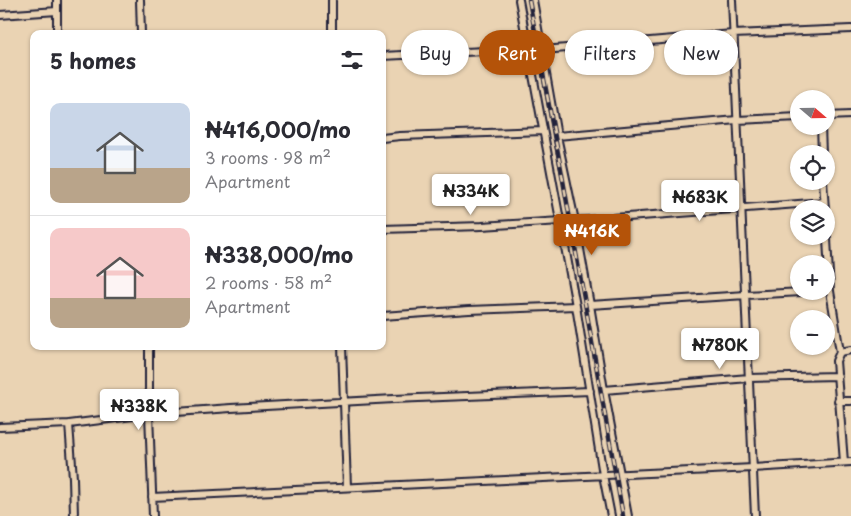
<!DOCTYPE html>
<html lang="en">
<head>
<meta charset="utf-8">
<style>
	:root { --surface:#fff; --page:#f7f7f7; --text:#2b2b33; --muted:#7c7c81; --line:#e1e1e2; --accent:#b45309 }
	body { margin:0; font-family:"Playpen Sans",sans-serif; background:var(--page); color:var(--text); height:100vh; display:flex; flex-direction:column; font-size:19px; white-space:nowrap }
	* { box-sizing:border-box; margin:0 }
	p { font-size:16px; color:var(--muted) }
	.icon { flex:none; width:28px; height:28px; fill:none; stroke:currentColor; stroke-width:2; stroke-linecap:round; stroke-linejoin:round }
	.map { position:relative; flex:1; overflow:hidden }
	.side { position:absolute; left:30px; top:30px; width:356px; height:320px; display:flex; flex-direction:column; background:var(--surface); border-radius:10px; box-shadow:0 1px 4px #0004 }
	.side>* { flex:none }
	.guide { position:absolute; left:401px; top:30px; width:374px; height:45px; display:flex; gap:10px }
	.needle { width:32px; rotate:110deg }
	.fabs { position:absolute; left:790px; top:90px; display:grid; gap:10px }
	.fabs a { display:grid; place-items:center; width:45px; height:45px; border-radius:50%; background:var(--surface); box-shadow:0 1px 4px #0004; font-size:25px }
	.price { position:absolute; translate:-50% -42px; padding:0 11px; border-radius:5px; background:#fff; color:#222; font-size:16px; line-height:32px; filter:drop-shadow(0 1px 2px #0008) }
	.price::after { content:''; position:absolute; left:50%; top:30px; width:15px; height:11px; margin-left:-8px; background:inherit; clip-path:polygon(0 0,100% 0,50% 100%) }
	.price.current { background:var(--accent); color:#fff }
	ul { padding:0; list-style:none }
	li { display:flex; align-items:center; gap:15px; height:125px; padding:0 20px }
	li+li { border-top:1px solid var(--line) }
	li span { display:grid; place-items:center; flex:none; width:140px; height:100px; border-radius:10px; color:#555 }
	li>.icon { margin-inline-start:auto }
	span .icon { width:60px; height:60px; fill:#fffc; stroke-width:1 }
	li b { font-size:21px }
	h2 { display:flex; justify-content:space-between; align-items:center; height:60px; padding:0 20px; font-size:21px }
	.tag { padding:0 18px; border-radius:22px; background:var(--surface); box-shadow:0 1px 4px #0004; font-size:18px; line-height:45px }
	.tag.current { background:var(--accent); color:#fff }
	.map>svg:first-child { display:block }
</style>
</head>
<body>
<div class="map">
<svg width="851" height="516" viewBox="0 0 851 516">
	<rect width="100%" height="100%" fill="#ead3b3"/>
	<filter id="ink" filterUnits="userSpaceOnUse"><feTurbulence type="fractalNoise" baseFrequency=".02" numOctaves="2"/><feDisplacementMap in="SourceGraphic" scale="10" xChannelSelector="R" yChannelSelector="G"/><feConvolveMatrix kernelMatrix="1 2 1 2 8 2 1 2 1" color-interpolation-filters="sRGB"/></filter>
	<g filter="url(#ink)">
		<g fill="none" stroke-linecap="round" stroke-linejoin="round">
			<g stroke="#22223b" stroke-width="10">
				<path id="street" d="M57 0V34
					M140 0 141 34
					M332 0V34
					M519 0 576 306 603 475 611 516
					M533 0 557 136 575 221 590 305 604 390 628 516
					M732 0 755 516
					M0 15 57 11
					M543 50 733 34 851 29
					M382 56 528 49
					M826 116 851 115
					M821 126 822 154
					M557 136 737 120 799 117
					M382 138 400 136 543 131
					M823 181 825 209
					M575 221 824 202
					M826 222 830 291 840 352 836 361 844 462
					M382 229 482 226 561 221
					M590 305 746 295 820 291
					M382 316 469 310 576 306
					M149 346V414L153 516
					M342 346 347 487
					M840 352 851 350
					M604 390 749 378 838 376
					M838 401H851
					M69 424 73 478 74 516
					M0 427 69 424 149 414 231 408 394 399 590 391
					M152 497 753 468 851 462"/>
			</g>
			<use href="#street" stroke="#ead3b3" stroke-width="6"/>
			<g stroke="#22223b" stroke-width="4.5">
				<path id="rail" d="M529 0 561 169 623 516"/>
			</g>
			<use href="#rail" stroke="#ead3b3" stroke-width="2.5" stroke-dasharray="8" stroke-linecap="butt"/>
		</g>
	</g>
</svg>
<div class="fabs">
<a><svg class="needle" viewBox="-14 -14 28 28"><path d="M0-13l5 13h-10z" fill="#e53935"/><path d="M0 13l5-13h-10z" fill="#7c7c81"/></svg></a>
<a><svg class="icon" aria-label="locate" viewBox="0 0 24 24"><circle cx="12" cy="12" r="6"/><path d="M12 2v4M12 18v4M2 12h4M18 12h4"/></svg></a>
<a><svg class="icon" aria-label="layers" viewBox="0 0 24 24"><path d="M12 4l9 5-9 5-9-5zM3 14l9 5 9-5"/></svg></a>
<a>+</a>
<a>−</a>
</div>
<b class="price" style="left:471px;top:216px">₦334K</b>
<b class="price" style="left:700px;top:222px">₦683K</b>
<b class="price current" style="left:592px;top:256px">₦416K</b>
<b class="price" style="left:720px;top:370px">₦780K</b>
<b class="price" style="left:139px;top:431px">₦338K</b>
<div class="guide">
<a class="tag">Buy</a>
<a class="tag current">Rent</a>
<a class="tag">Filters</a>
<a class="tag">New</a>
</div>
<section class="side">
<h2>5 homes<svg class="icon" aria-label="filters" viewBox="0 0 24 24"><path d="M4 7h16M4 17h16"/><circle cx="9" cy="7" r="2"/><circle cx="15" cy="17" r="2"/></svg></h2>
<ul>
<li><span style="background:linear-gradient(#c9d6e8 65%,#b9a48a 0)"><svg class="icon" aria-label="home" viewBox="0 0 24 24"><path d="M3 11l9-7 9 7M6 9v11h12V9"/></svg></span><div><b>₦416,000/mo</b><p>3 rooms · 98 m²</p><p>Apartment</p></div></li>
<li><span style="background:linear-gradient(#f6c9c9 70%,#b9a48a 0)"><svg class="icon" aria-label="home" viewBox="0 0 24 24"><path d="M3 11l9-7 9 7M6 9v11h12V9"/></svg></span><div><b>₦338,000/mo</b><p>2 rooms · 58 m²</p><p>Apartment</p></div></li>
</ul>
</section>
</div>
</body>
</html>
